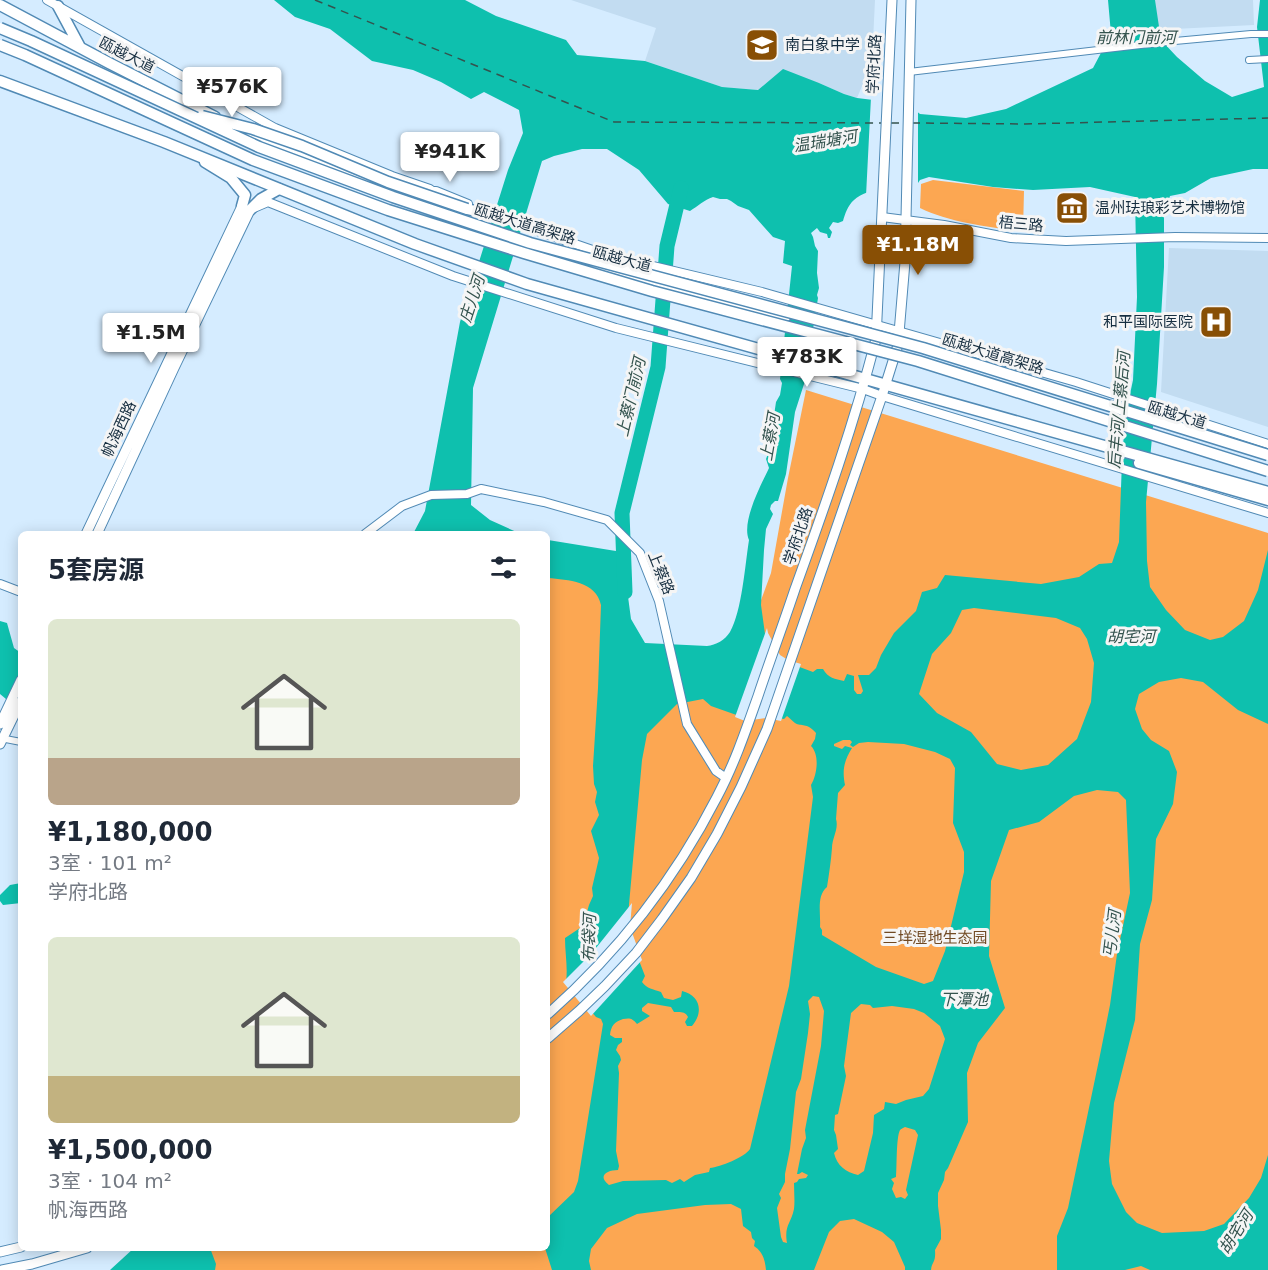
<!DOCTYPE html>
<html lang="zh">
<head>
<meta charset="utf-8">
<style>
	:root { --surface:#fff; --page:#f2f2f3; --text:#1f2937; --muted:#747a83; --accent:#884f05 }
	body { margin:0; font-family:"DejaVu Sans","Noto Sans SC",sans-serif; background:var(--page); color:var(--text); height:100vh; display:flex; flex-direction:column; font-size:22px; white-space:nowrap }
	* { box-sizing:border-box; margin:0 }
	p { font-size:20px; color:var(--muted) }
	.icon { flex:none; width:33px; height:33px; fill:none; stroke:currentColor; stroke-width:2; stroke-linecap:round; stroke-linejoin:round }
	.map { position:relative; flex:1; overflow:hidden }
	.side { position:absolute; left:18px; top:531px; width:532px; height:720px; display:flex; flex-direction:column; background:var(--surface); border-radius:9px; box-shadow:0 3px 15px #0003 }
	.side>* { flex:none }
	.price { position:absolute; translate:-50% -51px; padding:0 14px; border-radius:6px; background:#fff; color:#222; font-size:20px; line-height:39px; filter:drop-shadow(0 2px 3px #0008) }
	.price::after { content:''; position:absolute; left:50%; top:36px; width:18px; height:14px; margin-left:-9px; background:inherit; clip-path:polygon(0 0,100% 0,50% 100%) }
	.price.active { background:var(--accent); color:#fff }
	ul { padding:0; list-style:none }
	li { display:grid; align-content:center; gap:12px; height:318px; padding:0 30px }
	li span { display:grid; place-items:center; height:186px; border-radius:9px; color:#555 }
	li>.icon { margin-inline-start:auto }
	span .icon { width:108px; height:108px; fill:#fffc; stroke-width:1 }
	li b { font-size:26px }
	h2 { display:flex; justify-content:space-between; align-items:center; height:72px; padding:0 30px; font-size:26px }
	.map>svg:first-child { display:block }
</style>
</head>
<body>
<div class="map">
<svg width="1268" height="1270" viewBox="0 0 1268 1270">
	<rect width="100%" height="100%" fill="#d5ecff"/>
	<path fill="#c2dcf1" d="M571 0H875L872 62 857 98 844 94 819 83 758 90 722 87 645 61 656 28Z
		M1150 0H1253L1254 25 1154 30Z
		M1169 248 1268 251V427L1161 392Z"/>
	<path fill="#fca752" d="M933 180 1024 191 1023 231C991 228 949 222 920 208L921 184Z
		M806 390 1268 533V1270H186L183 1248H548V550L609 562 617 646 734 674 771 573 788 478Z"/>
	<path fill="#0ec0ae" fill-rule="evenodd" d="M274 0H465L496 16 566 40 577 55 645 61 722 87 758 90 783 69 819 83 844 94 857 98 906 104 910 106 920 114 966 118 1006 109 1093 68 1111 34 1108 0H1155L1161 40 1177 57 1205 81 1232 97 1264 87 1257 27 1260 0H1268V169H1253L1211 178 1185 193 1170 196 1164 214V267L1157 384 1146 502 1147 561 1150 587 1166 610 1185 630 1210 640 1223 637 1244 621 1258 590 1268 550V724L1238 710 1203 682 1181 678 1159 682 1139 694 1135 709 1142 729 1151 740 1169 751 1177 772 1173 804 1156 839 1152 900 1140 944 1135 1020 1114 1103 1109 1161 1112 1184 1126 1212 1137 1223 1162 1233 1204 1231 1224 1224 1249 1198 1261 1178 1268 1155V1270H1150L1141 1266 1125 1270H1057V1236L1068 1208 1099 1060 1110 1005 1117 954 1130 893 1126 800 1118 792 1097 790 1074 796 1039 822 1009 830 991 881 989 956 1005 1008 978 1043 967 1073 968 1122 948 1168 945 1172 944 1180 938 1193V1206L941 1230V1239L935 1250C936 1263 932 1261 931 1270H905V1267L894 1242 882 1232 854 1219 840 1221 829 1232 814 1270H766C765 1260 763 1252 754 1246L755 1241 752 1238 751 1232 743 1226 741 1209 731 1204 705 1205 637 1214 607 1228 591 1249 589 1261 591 1270H552L545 1248H548V1217L574 1192 578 1181 603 1024 601 1019 596 1017 566 982C568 968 565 953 565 938L583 926 589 905 593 896 592 888 599 858 591 831 599 815 595 802 597 792 594 784 593 766 598 688 601 605C596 581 568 580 548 578V540L622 552 631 619 645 643 707 646C716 645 725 640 730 632 742 611 745 565 749 540 741 522 761 485 769 468L766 459 771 446V436L776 402 780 395 782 383 780 379 792 266 783 263 785 241 773 237 749 210 738 206 731 201 727 199H720L713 197C704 200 698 206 690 211L668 204 639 170 607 149H582L554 156 542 161 473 388 471 505 490 520 521 534H413L425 511 460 322 508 170 523 133 519 110 484 92 471 99 441 82 413 70 372 61 330 29 295 17ZM929 177 993 187 1033 190 1090 187 1135 197 1137 297 1133 380 1125 418 1122 461 1119 542 1112 563 1099 564 1079 577 1041 584 945 575 937 588 922 592 916 611 894 633 881 655 876 668 869 675H858L863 691 861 694H857L854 690V676L847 674 844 681C835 679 828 678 823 669H817L813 672 786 662 778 657 765 634 761 605 764 550 766 529 773 514 770 509 771 505 775 501H778L786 474 795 412 804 384 818 298 817 295 819 288 817 273 818 251 815 246 813 237 811 233 817 228 820 232 827 234 828 238H830L832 232 829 228 833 222 838 223 843 221C845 214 848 205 854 200 868 187 898 188 916 186L920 180ZM974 608 1056 618 1080 628 1087 639 1094 663 1091 702 1077 739 1048 765 1021 770 997 764 971 732 937 713 919 694 932 654 951 633 962 610ZM703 699 711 706 745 718 766 715 784 719 787 716C790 718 792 721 795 723 802 727 806 722 816 733L815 739 811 746C820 755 817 775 811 785L813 797 789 986 750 1149C745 1157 720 1167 710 1168L709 1172 695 1175 684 1182 680 1179 672 1183 666 1180 623 1181 609 1185C597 1176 607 1170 618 1170L619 1166 616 1151 619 1073 618 1066 621 1060 620 1056 616 1050 618 1045 622 1042V1038H615L610 1035C611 1026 614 1022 623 1019 630 1018 632 1018 637 1024L650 1016 642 1011V1008L648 1003 671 1007 674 1012C680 1012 685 1011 688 1017L685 1022 687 1026H692C704 1012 700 995 682 991L681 997 673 1000 664 998 661 992C653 989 647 989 642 982L645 976 631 940 627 927 642 760 647 734 677 704ZM843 740H850L852 742 850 745 853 747 859 743 868 742 904 744 935 752 950 759 955 768 953 823 964 852V872L945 951 933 981 924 984 876 967 822 935V930L820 927C821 914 816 896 827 887 829 874 831 861 832 848 832 838 839 829 836 819L838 793 845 785C842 770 844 761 852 748L845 746 842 749 834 746V744ZM813 996 819 997 824 1011 821 1046 805 1130 806 1138 802 1149 797 1174H799L802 1172 808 1175 806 1178 799 1179 797 1182 794 1183C794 1192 795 1201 794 1209 791 1224 784 1225 787 1243L783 1242 781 1237 777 1208 781 1198 779 1194 785 1182V1174L790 1149 796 1092 801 1079 808 1033 810 1014 808 1001ZM861 1004 870 1005 873 1008 892 1006 914 1009 924 1013 940 1026 945 1039 929 1089 923 1096 906 1100 896 1104 885 1102 884 1109 874 1115 873 1133 864 1171 858 1175C846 1172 837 1166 834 1153L838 1149 836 1135 834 1130 835 1115 838 1114 846 1076 844 1066 851 1013ZM905 1127 915 1130 918 1135 906 1190 908 1195 905 1199 901 1197 896 1198 892 1189 894 1183 891 1179 896 1177C897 1166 896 1138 900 1130 901 1129 903 1128 905 1127Z
		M0 621 7 623 14 648 21 653V719L6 699 0 694Z
		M21 883V903L3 905 0 901V895L10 885Z
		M134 1248H210L216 1264 215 1270H110Z"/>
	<path fill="#d5ecff" d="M871 97 907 101 912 103 918 108V191L912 195 908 196 869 194 866 196Z
		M767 628 768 633 780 655 788 660 801 664 781 721 766 718 745 721 735 717Z
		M632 903 630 927 642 960 591 1016 563 982 592 953Z"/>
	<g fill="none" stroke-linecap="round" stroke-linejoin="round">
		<path stroke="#0ec0ae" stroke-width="15" d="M625 592 622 513 658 367 667 246 681 188"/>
		<path stroke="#34534e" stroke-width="1.5" stroke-dasharray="8 6" stroke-linecap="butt" d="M315 0 614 122 883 123
			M891 123H904
			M912 123 1025 124 1268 118"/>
		<g stroke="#518ab5" stroke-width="8">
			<path id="minor" d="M1249 60 1268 59
				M909 72 1175 41 1251 34H1268
				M0 738 21 742"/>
		</g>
		<g stroke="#518ab5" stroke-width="10">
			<path id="tertiary" d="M47 0 275 128 392 176 430 189
				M423 191H436L468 204
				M254 208 268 202 453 276 616 328 863 389 882 396 1268 513
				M493 214 529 228 607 255 762 292 1076 382 1268 444
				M882 217 944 225 1011 238 1066 241 1175 237 1268 238
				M365 534 402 506 431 495 467 494 481 489 544 502 607 520 640 553 659 601 687 724 716 771 726 778
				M0 584 21 592"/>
		</g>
		<g stroke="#518ab5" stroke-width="11">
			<path id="secondary" d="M86 534 242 206
				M97 534 174 368 250 210
				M0 724 21 680
				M0 744 21 701
				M548 1014C617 953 675 879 717 797 734 765 746 730 758 696 770 660 783 625 795 589 825 506 854 424 876 339L892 0
				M548 1038 579 1011 605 986 636 953 662 919 691 878 717 834 741 787 767 729 882 396 898 345 905 262 911 0
				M0 1252 21 1247
				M2 1270 32 1264 87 1248"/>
		</g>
		<g stroke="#518ab5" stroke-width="13">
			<path id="primary" d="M205 162 231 178 245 195 242 206
				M250 210 261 199 279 189"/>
		</g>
		<g stroke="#518ab5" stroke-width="13">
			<path id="trunk" d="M0 5 109 63 215 117
				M58 6 80 47
				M0 81 164 142 415 244 527 284 1268 492
				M246 131 303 157 396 191 426 204
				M467 209 496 216
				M541 250 562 258 690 294 786 316
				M1139 463 1268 500"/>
		</g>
		<use href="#minor" stroke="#fff" stroke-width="6"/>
		<use href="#tertiary" stroke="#fff" stroke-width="8"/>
		<use href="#secondary" stroke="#fff" stroke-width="9"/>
		<use href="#primary" stroke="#fff" stroke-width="10"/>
		<use href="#trunk" stroke="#fff" stroke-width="10"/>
		<g stroke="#518ab5" stroke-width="13" stroke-linecap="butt">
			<path id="trunk-bridge" d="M0 28 31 41 259 147 393 197 530 243 923 348 1268 455
				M0 45 25 55 253 160 388 210 524 253 652 291 918 361 1268 471
				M202 116 253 129 302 146 388 182 467 209"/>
		</g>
		<use href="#trunk-bridge" stroke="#fff" stroke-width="10"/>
	</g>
	<defs>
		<g id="school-square" transform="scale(1.725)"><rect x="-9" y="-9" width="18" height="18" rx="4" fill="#884f05" stroke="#f5f5f5"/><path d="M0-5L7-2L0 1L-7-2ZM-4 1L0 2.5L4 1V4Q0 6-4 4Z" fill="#fff"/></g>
		<g id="museum-square" transform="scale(1.725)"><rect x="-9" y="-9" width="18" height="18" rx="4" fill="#884f05" stroke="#f5f5f5"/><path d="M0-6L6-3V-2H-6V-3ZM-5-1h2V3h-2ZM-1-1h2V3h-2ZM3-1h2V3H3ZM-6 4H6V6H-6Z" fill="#fff"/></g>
		<g id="hospital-square" transform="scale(1.725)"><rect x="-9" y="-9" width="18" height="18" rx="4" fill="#884f05" stroke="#f5f5f5"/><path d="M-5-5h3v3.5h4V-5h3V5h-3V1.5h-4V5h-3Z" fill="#fff"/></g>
	</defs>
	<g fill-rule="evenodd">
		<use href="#school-square" x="762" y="45"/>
		<use href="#museum-square" x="1072" y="208"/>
		<use href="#hospital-square" x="1216" y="322"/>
	</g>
	<g text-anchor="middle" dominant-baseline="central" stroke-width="6" stroke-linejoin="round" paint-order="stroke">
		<g font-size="15" fill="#162e40" stroke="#f5f5f5" text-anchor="start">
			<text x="785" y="45">南白象中学</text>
			<text x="1095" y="208">温州珐琅彩艺术博物馆</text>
			<text x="1193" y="322" text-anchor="end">和平国际医院</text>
		</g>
		<g font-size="15" fill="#162e40" stroke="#f5f5f5">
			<text transform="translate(127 55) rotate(27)">瓯越大道</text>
			<text transform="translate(874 64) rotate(-87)">学府北路</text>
			<text transform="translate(525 224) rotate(17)">瓯越大道高架路</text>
			<text transform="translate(1021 224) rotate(5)">梧三路</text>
			<text transform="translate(622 259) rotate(15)">瓯越大道</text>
			<text transform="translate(993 354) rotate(17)">瓯越大道高架路</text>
			<text transform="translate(1177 415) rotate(17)">瓯越大道</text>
			<text transform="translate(119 429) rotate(-65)">帆海西路</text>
			<text transform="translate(798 536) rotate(-71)">学府北路</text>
			<text transform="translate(661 573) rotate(68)">上蔡路</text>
		</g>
		<g font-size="15" fill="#714a23" stroke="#f5f5f5">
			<text x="935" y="938">三垟湿地生态园</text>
		</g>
		<g font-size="16" font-style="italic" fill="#34534e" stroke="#f5f5f5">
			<text x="1136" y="37">前林门前河</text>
			<text transform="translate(825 141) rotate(-9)">温瑞塘河</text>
			<text transform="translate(472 299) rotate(-72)">庄儿河</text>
			<text transform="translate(631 397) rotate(-77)">上蔡门前河</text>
			<text transform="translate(1119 410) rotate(-85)">后丰河/上蔡后河</text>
			<text transform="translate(770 437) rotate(-80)">上蔡河</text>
			<text x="1131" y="636">胡宅河</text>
			<text transform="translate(1112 934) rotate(-83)">丐儿河</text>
			<text transform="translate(589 938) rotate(-88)">布袋河</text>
			<text x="964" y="999">下潭池</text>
			<text transform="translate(1236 1232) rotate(-57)">胡宅河</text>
		</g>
	</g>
</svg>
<b class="price" style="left:232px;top:118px">¥576K</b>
<b class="price" style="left:450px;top:183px">¥941K</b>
<b class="price active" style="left:918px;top:276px">¥1.18M</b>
<b class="price" style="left:151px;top:364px">¥1.5M</b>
<b class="price" style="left:807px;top:388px">¥783K</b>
<section class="side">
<h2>5套房源<svg class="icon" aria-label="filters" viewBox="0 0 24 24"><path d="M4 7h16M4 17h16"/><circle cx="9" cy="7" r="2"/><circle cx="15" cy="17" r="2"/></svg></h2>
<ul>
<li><span style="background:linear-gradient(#dfe7d0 75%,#b9a48a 0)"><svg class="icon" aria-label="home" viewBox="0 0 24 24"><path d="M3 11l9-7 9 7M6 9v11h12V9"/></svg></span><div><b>¥1,180,000</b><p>3室 · 101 m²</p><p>学府北路</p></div></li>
<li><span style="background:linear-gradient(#dfe7d0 75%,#c2b280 0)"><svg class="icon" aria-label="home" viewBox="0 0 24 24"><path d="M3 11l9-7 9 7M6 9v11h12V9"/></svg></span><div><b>¥1,500,000</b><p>3室 · 104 m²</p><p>帆海西路</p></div></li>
</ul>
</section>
</div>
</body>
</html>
